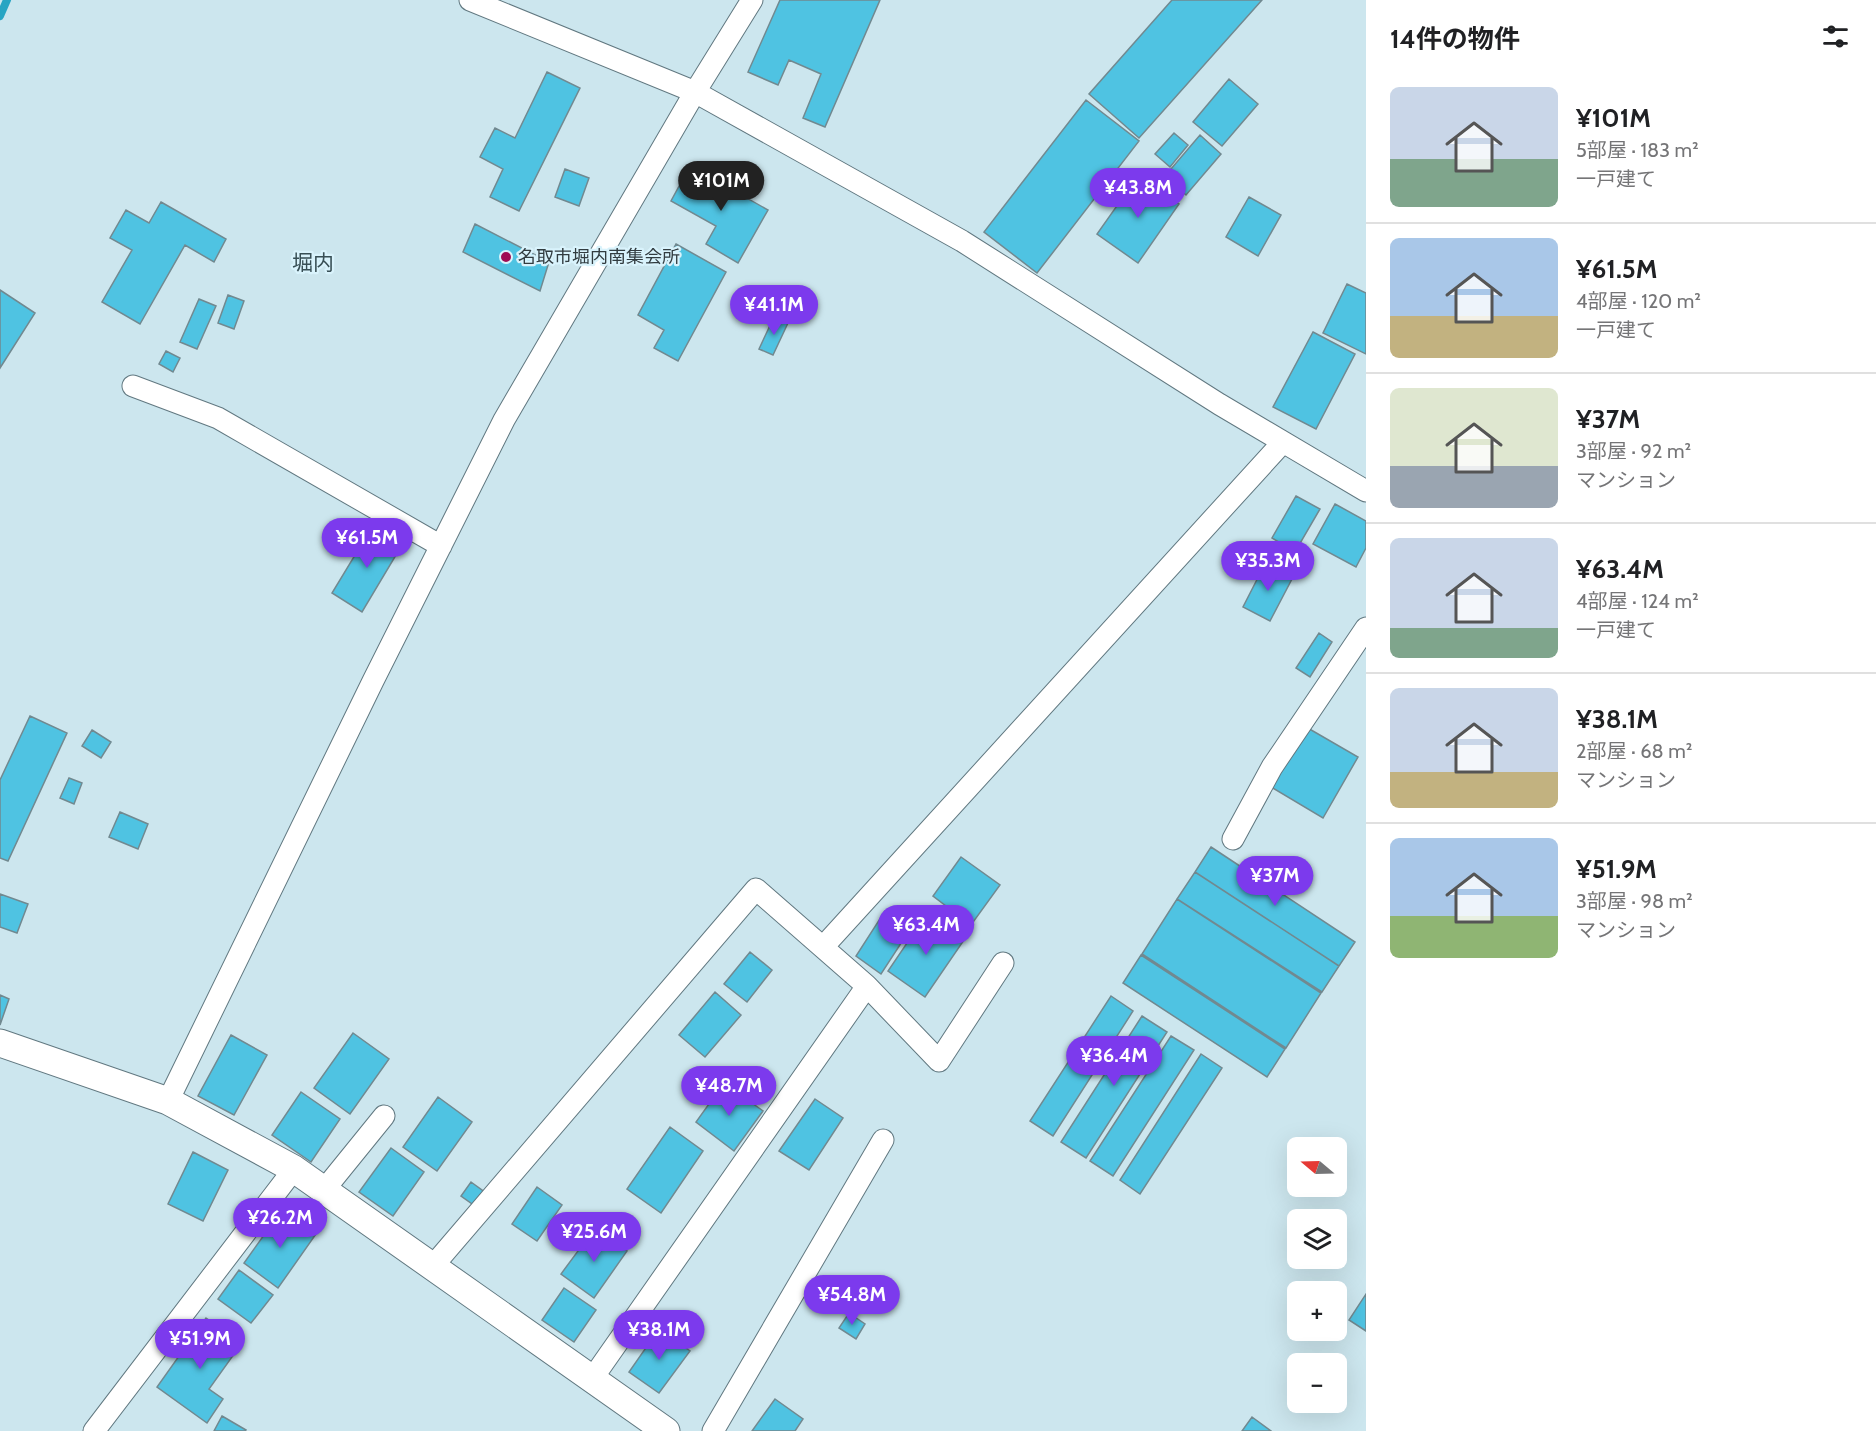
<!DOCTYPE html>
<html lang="ja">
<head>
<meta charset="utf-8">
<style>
	:root { --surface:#fff; --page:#f6f6f6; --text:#202124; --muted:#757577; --line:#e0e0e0; --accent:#7c3aed }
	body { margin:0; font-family:Cabin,"Noto Sans JP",sans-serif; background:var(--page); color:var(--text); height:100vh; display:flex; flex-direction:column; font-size:22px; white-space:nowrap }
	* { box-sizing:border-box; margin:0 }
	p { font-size:20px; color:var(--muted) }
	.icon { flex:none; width:33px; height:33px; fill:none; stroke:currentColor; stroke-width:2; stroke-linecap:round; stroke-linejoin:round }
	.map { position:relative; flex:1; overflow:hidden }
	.panel { display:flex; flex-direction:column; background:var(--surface); width:510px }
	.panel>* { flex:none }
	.needle { width:39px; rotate:289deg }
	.tools { position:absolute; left:1287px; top:1137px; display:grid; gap:12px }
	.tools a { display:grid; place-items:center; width:60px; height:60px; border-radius:9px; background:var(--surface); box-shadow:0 6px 24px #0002; font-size:30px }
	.price { position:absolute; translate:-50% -51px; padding:0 14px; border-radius:21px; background:var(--accent); color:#fff; font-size:20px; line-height:39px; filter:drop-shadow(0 2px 3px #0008) }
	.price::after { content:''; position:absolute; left:50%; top:36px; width:18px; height:14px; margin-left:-9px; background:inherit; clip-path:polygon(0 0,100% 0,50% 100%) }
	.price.on { background:#222; color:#fff }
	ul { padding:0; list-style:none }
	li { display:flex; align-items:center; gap:18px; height:150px; padding:0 24px }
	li+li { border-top:2px solid var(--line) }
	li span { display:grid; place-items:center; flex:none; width:168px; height:120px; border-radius:9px; color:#555 }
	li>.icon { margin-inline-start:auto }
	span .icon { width:72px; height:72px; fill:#fffc; stroke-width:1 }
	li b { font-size:26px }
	h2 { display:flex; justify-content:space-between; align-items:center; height:72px; padding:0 24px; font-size:26px }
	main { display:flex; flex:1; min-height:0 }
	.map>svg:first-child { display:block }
</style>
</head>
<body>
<main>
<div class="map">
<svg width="1366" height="1431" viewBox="0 0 1366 1431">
	<rect width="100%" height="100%" fill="#cce6ee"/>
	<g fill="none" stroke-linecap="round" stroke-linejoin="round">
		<path stroke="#27a5c3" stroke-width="8" d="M0 16 7 0"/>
	</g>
	<path fill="#4fc3e2" stroke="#718990" stroke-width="1.5" d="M780 0H880L825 127 803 118 821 74 789 60 778 85 748 72Z
		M1172 0H1262L1139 138 1089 94Z
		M547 72 580 88 519 211 490 197 503 169 480 157 495 128 515 138Z
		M1229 79 1258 104 1222 146 1193 122Z
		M1086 100 1139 141 1037 273 984 232Z
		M1174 133 1188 145 1170 167 1155 154Z
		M1200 135 1221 154 1186 195 1165 176Z
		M690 166 768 210 738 263 706 244 716 226 671 201Z
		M565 169 589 178 579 206 555 197Z
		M1138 176 1179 204 1138 263 1097 234Z
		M1249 197 1281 215 1258 256 1226 237Z
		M161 202 226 239 214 262 185 245 140 324 102 302 132 250 110 238 126 210 149 223Z
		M475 224 549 262 540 291 463 252Z
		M676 244 726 272 678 361 654 348 664 330 638 315Z
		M1347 284 1366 293V354L1323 333Z
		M0 290 35 313 0 368Z
		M228 295 244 301 234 329 218 323Z
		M199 299 216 306 197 349 180 342Z
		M774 317 788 323 773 355 759 349Z
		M1313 332 1355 354 1316 429 1273 407Z
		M166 351 180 358 173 372 159 364Z
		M1296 496 1320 509 1295 552 1272 538Z
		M1335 504 1366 521V548L1356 567 1313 544Z
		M372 527 402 545 362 612 332 593Z
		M1266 562 1293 577 1270 621 1243 607Z
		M1319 633 1332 642 1310 677 1296 668Z
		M30 716 67 733 8 861 0 858V780Z
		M1306 727 1358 757 1323 818 1271 787Z
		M92 730 111 742 101 758 82 746Z
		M69 778 82 783 74 804 60 798Z
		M120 812 148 824 138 849 109 837Z
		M1211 847 1355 942 1339 966 1195 872Z
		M961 857 1000 885 971 925 933 896Z
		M1195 872 1339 966 1322 992 1177 899Z
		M0 894 28 904 17 933 0 927Z
		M1177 899 1321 993 1286 1048 1142 954Z
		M885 911 911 928 881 974 856 956Z
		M926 915 964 940 925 997 888 971Z
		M750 952 772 970 747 1002 724 984Z
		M1141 955 1285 1049 1267 1077 1123 983Z
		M715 992 741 1015 705 1057 679 1035Z
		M0 995 9 999 0 1025Z
		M1111 996 1133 1011 1053 1136 1030 1121Z
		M1142 1016 1167 1032 1086 1158 1061 1142Z
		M353 1033 389 1059 350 1114 314 1088Z
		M231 1035 267 1055 234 1115 198 1096Z
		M1171 1036 1194 1050 1113 1176 1090 1161Z
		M1201 1054 1222 1068 1140 1194 1120 1180Z
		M724 1083 763 1111 734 1151 696 1122Z
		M301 1092 340 1119 311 1162 272 1135Z
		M438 1097 472 1122 437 1171 403 1147Z
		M815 1099 843 1118 809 1170 779 1151Z
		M670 1127 703 1151 661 1213 627 1189Z
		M391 1148 424 1172 393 1216 359 1192Z
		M193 1152 228 1170 203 1221 168 1204Z
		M471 1182 486 1193 475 1206 461 1196Z
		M537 1187 562 1205 537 1241 512 1224Z
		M282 1210 316 1234 278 1288 244 1263Z
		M595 1228 627 1251 594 1298 561 1274Z
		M239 1270 273 1295 251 1323 218 1299Z
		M564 1288 596 1310 574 1342 542 1320Z
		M1366 1294V1331L1349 1320Z
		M849 1313 865 1324 856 1339 839 1328Z
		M206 1318 242 1343 209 1389 223 1399 207 1423 157 1387Z
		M659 1329 690 1351 659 1393 629 1372Z
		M775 1399 803 1419 795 1431H752Z
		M222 1416 246 1430 245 1431H214Z
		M1252 1417 1271 1431H1242Z"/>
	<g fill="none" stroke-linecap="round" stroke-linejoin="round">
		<g stroke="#617880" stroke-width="23">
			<path id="minor" d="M470 0 695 92 962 241 1219 404 1366 491
				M133 386 218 418 441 546
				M1233 839 1272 767 1366 628
				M823 947 1283 442
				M867 986 939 1061 1003 963
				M168 1101 373 681 504 420 695 92 752 0
				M324 1190 384 1116
				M432 1267 756 889 867 986 592 1379
				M94 1431 294 1169
				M713 1431 883 1140"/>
		</g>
		<g stroke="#617880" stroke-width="29">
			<path id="tertiary" d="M0 1043 168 1101 294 1169 666 1431"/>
		</g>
		<use href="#minor" stroke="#fff" stroke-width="21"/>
		<use href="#tertiary" stroke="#fff" stroke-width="27"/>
	</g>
	<circle fill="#9f0c53" stroke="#d9f3fc" stroke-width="2" cx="506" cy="257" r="6"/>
	<g text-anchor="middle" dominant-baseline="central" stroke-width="4.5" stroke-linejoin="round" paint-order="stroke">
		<g font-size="18" fill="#323c40" stroke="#d9f3fc" text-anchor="start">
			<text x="518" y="257">名取市堀内南集会所</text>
		</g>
		<g font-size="21" fill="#384f55" stroke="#d9f3fc">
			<text x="313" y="262">堀内</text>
		</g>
	</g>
</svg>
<div class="tools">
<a><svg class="needle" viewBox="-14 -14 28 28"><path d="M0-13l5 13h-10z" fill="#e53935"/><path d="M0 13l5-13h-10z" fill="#757577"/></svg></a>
<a><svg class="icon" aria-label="layers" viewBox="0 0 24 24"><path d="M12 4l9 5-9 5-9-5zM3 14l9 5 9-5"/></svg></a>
<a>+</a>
<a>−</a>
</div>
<b class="price on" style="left:721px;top:212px">¥101M</b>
<b class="price" style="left:1138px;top:219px">¥43.8M</b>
<b class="price" style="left:774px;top:336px">¥41.1M</b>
<b class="price" style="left:367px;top:569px">¥61.5M</b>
<b class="price" style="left:1268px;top:592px">¥35.3M</b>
<b class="price" style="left:1275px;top:907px">¥37M</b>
<b class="price" style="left:926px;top:956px">¥63.4M</b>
<b class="price" style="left:1114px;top:1087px">¥36.4M</b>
<b class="price" style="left:729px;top:1117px">¥48.7M</b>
<b class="price" style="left:280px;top:1249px">¥26.2M</b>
<b class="price" style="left:594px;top:1263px">¥25.6M</b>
<b class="price" style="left:852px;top:1326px">¥54.8M</b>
<b class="price" style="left:659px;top:1361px">¥38.1M</b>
<b class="price" style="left:200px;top:1370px">¥51.9M</b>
</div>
<section class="panel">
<h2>14件の物件<svg class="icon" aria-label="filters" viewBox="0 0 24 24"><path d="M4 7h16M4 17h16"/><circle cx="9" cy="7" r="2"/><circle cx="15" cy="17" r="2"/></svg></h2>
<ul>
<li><span style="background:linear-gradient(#c9d6e8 60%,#7fa58c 0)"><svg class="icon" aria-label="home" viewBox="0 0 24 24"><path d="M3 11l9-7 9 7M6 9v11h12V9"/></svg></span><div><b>¥101M</b><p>5部屋 · 183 m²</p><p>一戸建て</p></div></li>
<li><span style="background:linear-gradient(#a9c7e8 65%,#c2b280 0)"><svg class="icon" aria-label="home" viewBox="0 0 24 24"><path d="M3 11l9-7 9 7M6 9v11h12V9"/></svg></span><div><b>¥61.5M</b><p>4部屋 · 120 m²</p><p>一戸建て</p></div></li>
<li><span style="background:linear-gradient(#dfe7d0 65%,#9aa5b1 0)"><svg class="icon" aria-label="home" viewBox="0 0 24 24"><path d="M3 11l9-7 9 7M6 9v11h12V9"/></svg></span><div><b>¥37M</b><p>3部屋 · 92 m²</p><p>マンション</p></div></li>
<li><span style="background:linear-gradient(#c9d6e8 75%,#7fa58c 0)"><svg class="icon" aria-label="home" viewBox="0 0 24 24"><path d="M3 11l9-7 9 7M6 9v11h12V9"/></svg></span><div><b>¥63.4M</b><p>4部屋 · 124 m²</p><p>一戸建て</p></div></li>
<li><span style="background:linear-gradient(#c9d6e8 70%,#c2b280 0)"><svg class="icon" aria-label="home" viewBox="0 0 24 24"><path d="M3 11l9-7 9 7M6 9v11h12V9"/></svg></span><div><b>¥38.1M</b><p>2部屋 · 68 m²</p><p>マンション</p></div></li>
<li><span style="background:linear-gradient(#a9c7e8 65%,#8fb573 0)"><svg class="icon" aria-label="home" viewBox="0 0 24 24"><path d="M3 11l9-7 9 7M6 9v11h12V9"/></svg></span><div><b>¥51.9M</b><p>3部屋 · 98 m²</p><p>マンション</p></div></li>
</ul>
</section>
</main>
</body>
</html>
